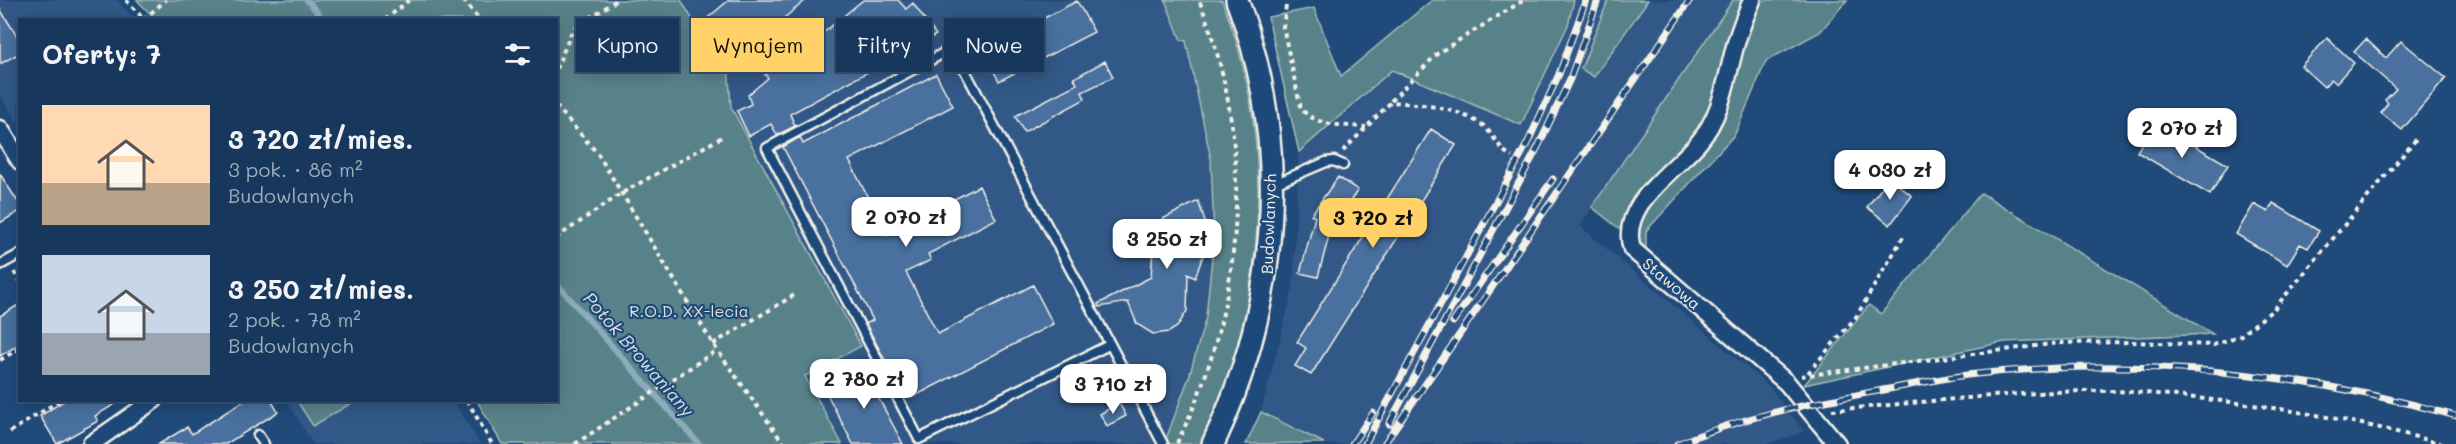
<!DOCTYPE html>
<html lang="pl">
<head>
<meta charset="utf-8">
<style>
	:root { --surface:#17385c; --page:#203f62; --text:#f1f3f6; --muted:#9eacbb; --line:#365272; --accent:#ffd166 }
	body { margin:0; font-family:Mali,sans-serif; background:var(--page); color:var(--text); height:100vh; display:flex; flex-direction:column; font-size:22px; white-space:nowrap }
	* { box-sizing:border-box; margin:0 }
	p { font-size:20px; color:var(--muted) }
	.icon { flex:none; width:33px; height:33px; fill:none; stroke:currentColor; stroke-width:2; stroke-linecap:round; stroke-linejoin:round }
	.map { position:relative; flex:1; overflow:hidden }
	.drawer { position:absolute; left:18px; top:18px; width:540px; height:384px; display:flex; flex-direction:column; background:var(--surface); border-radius:0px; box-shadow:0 3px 15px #0003,0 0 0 2px var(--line) }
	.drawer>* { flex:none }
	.guide { position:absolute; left:576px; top:18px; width:570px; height:54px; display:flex; gap:12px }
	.price { position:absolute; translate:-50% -51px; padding:0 14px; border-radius:12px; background:#fff; color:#222; font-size:20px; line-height:39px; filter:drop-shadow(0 2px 3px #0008) }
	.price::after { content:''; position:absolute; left:50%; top:36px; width:18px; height:14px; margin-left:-9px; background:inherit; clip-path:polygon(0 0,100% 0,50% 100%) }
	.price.selected { background:var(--accent); color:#111 }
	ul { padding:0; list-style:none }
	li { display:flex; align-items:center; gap:18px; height:150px; padding:0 24px }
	li span { display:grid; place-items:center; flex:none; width:168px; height:120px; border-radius:0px; color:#555 }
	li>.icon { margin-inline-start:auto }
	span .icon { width:72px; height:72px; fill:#fffc; stroke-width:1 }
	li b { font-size:26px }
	h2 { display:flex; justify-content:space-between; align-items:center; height:72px; padding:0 24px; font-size:26px }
	.chip { padding:0 21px; border-radius:0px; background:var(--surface); box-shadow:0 3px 15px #0003,0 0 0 2px var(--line); font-size:21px; line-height:54px }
	.chip.selected { background:var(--accent); color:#111 }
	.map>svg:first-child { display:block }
</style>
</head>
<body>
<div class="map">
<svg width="2456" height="444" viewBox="0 0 2456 444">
	<rect width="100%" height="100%" fill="#1f4a7a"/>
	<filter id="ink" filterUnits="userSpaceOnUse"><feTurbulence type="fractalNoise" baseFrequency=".0167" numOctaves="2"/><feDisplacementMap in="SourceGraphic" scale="12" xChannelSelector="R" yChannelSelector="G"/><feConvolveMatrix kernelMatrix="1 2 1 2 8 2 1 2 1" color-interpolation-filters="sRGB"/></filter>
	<g filter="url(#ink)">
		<path fill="#305887" d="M0 0H116L135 19 20 20 18 124 0 95Z
			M681 0H1165L1181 40 1186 41 1211 159 1214 237 1206 317 1189 377 1164 444H842L805 376 861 346 731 107 728 64 697 27Z
			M1574 0H1608L1581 69 1594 77 1648 0H1733L1580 226 1770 387 1804 432 1766 444H1324L1261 412 1293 289 1299 152 1392 70 1521 125 1568 25Z
			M287 401H454L480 444H313Z"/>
		<path fill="#598289" stroke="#a6bab8" stroke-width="1.5" d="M137 0H681L697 27 728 64 731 107 861 346 805 376 842 444H502L477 401 556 400V20H156Z
			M1165 0H1222C1278 143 1267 307 1200 444H1170L1166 439 1189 377 1206 317 1214 237 1211 159 1186 41 1181 40Z
			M1432 0H1574L1568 25 1521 125 1392 70 1299 152 1268 17 1314 8 1341 76Z
			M1608 0H1648L1594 77 1581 69Z
			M1733 0H1847L1820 32 1766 61 1735 134 1646 231V250L1592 207Z
			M1981 193 2213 334 2004 342 1804 385 1869 305 1881 314Z
			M297 401H355L313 426Z
			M1261 412 1324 443 1246 444Z"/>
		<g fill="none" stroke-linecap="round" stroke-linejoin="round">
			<path stroke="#8cabbd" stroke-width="6" d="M307 0 324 20
				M556 283 699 444"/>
		</g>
		<path fill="#4a6f9e" stroke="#f4f1e8" stroke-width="1.5" d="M729 0H806L728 64 697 27Z
			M863 0H898L906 9 913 3 936 35 790 114 795 126 777 135 771 124 749 136 737 111 751 104 748 95 768 78 765 75 779 63 782 67Z
			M1077 1 1094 32 999 81 982 50Z
			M0 9 20 41V53L0 64Z
			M2327 38 2354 63 2336 83 2331 79 2324 87 2301 66Z
			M2366 39 2386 58 2401 41 2446 78 2402 130 2381 113 2388 103 2385 100 2396 89 2354 52Z
			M1105 61 1113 77 1082 92 1085 99 1024 132 1015 116 1077 84 1074 78Z
			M936 74 953 106 849 160 887 235 979 186 996 219 928 254 931 260 906 272 938 334 1033 285 1053 324 913 397 905 382 898 386 886 362 866 324 873 320 783 147 800 137 803 144Z
			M2154 122 2228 165 2210 195 2137 152Z
			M1431 129 1456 145 1311 375 1295 366 1306 348 1297 342Z
			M0 174 20 205V211L0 223Z
			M1338 177 1358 190 1331 228 1318 277 1300 273 1315 217 1311 215Z
			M1889 178 1912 196 1890 225 1867 207Z
			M1198 201 1204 218 1207 236 1204 253 1195 278 1188 274 1187 311 1177 327 1169 332 1153 334 1137 324 1128 302 1099 307 1098 304 1151 277 1153 249 1131 235Z
			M2273 203 2319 231 2308 248 2300 244 2287 265 2236 234 2254 204 2268 212Z
			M20 304V344L0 356V316Z
			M875 368 887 392 878 397 903 444H853L826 392Z
			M65 400H122L95 416 98 421 57 444 40 416Z
			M245 400H271L278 412 226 444H159L187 427 192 434Z
			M1119 403 1126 416 1107 426 1100 414Z"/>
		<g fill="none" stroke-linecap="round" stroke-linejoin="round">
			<g stroke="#f4f1e8" stroke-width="13">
				<path id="service" d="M1272 185 1326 162 1334 161 1343 165
					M0 265 20 254
					M1109 345 919 439 767 148 953 48 1163 444
					M258 435 264 444"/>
			</g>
			<g stroke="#f4f1e8" stroke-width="21">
				<path id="minor" d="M1752 0C1746 14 1740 29 1736 43 1726 78 1723 113 1699 142 1674 172 1618 205 1632 249L1787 383 1837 444
					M0 129 20 161
					M91 444 154 400"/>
			</g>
			<g stroke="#f4f1e8" stroke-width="26">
				<path id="tertiary" d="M1213 444C1279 304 1292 146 1237 0"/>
			</g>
			<path stroke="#f4f1e8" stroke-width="4" stroke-dasharray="4.5 4.5" stroke-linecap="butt" d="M126 0 144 19
				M463 0 480 20
				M1286 6 1283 27 1301 109C1318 127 1342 125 1366 127
				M144 19 166 0
				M385 20 409 0
				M556 69 573 29 617 0
				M1391 101 1438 53 1524 0
				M556 106 598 154 713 344 784 444
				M1343 151 1391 102C1421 104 1454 107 1481 124 1493 132 1498 149 1512 157
				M556 238 622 193 724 136
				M14 272 20 281
				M713 344 796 294
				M0 360 20 348
				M1808 373 1856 317 1903 237
				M1801 376 2059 343 2133 342 2213 345 2241 335 2274 309 2418 137
				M467 400 492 444
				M1832 410C1917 403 2002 393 2087 391 2123 390 2160 394 2196 398 2279 407 2362 421 2442 444
				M10 432 60 400
				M1177 443C1245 307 1257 144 1199 0
				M575 444 717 350"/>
			<use href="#service" stroke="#1f4a7a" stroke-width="8"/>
			<use href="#minor" stroke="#1f4a7a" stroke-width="16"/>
			<use href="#tertiary" stroke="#1f4a7a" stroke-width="21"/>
			<g stroke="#f4f1e8" stroke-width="7">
				<path id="rail" d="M1453 322 1553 179
					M1389 424 1538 147 1570 79 1598 0
					M1352 444 1373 413
					M1365 444 1528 142 1559 74 1586 0
					M1384 444 1690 0
					M1677 444C1744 416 1807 404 1878 391 1907 386 1937 379 1967 375 2131 356 2297 371 2456 416"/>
			</g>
			<use href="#rail" stroke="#1f4a7a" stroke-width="4.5" stroke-dasharray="14" stroke-linecap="butt"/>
		</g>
	</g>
	<g text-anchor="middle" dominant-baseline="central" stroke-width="4.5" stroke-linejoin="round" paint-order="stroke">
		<g font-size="16" fill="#f4f1e8" stroke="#1f4a7a">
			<text transform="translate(1268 224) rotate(-88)">Budowlanych</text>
			<text transform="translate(1672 283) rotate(40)">Stawowa</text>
		</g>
		<g font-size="16" fill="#dde0da" stroke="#1f4a7a">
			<text x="689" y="310">R.O.D. XX-lecia</text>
		</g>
		<g font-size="18" font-style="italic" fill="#dae0dd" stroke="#1f4a7a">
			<text transform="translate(639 354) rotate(49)">Potok Browaniany</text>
		</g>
	</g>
</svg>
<b class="price" style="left:2182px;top:159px">2 070 zł</b>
<b class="price" style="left:1890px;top:201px">4 030 zł</b>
<b class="price" style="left:906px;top:248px">2 070 zł</b>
<b class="price selected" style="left:1373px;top:249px">3 720 zł</b>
<b class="price" style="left:1167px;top:270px">3 250 zł</b>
<b class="price" style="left:864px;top:410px">2 780 zł</b>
<b class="price" style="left:1113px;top:415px">3 710 zł</b>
<div class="guide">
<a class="chip">Kupno</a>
<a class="chip selected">Wynajem</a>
<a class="chip">Filtry</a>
<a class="chip">Nowe</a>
</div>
<section class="drawer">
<h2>Oferty: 7<svg class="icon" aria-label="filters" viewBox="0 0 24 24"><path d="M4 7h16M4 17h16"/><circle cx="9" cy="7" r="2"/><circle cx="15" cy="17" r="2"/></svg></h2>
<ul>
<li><span style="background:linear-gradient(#ffd9b3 65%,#b9a48a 0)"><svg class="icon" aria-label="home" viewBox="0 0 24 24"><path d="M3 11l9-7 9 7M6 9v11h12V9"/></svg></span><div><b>3 720 zł/mies.</b><p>3 pok. · 86 m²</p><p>Budowlanych</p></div></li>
<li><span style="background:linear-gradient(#c9d6e8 65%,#9aa5b1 0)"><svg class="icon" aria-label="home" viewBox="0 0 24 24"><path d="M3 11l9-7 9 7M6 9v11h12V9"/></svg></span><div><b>3 250 zł/mies.</b><p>2 pok. · 78 m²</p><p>Budowlanych</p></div></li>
</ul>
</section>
</div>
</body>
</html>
